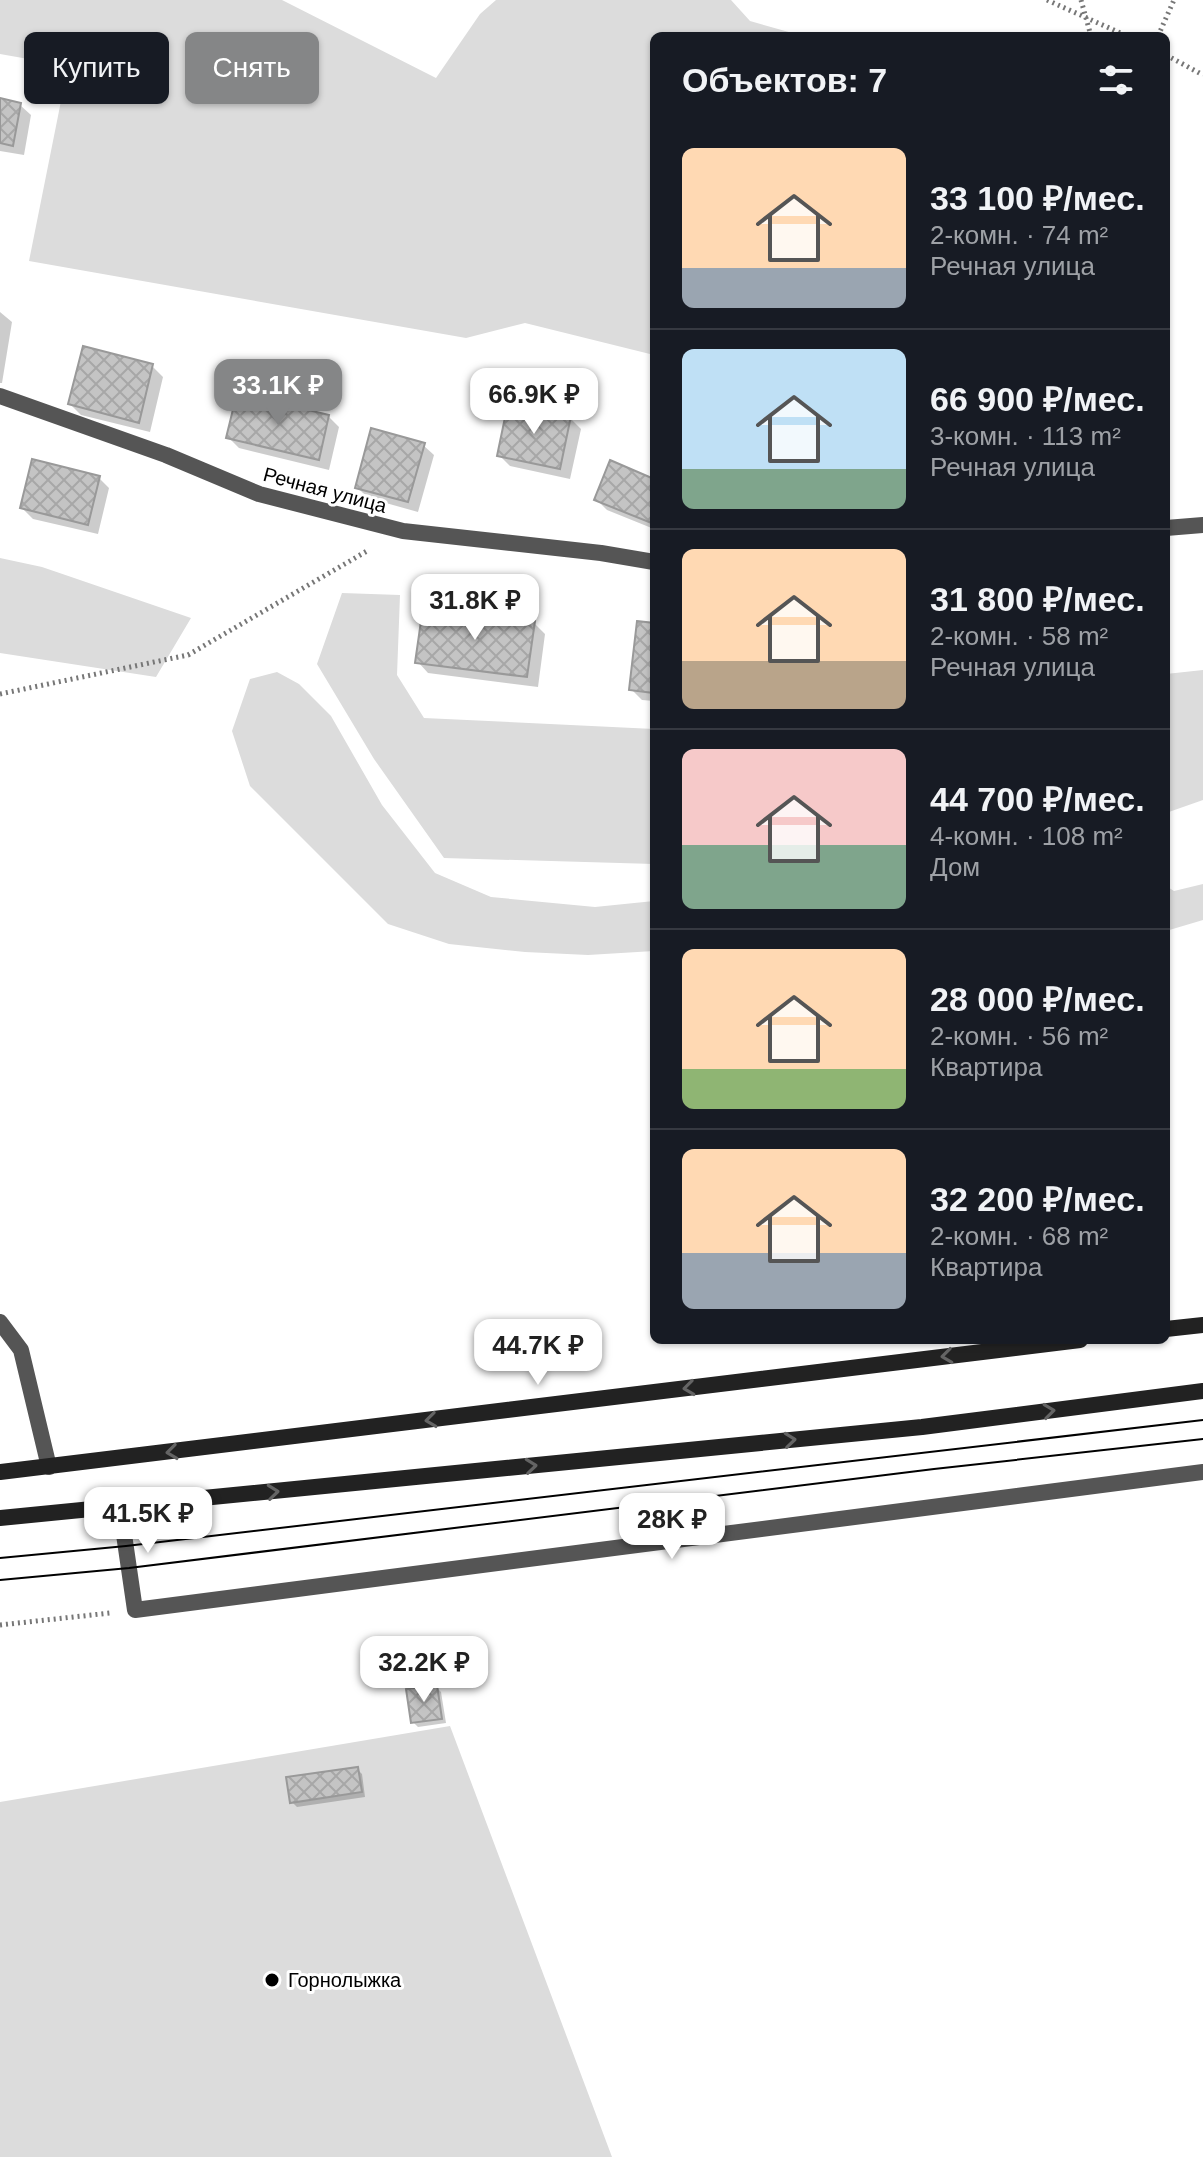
<!DOCTYPE html>
<html lang="ru">
<head>
<meta charset="utf-8">
<style>
	:root { --surface:#171b24; --page:#242831; --text:#f1f3f6; --muted:#9ea1a6; --line:#363941; --accent:#858687 }
	body { margin:0; font-family:Helvetica,sans-serif; background:var(--page); color:var(--text); height:100vh; display:flex; flex-direction:column; font-size:30px; white-space:nowrap }
	* { box-sizing:border-box; margin:0 }
	p { font-size:26px; color:var(--muted) }
	.icon { flex:none; width:44px; height:44px; fill:none; stroke:currentColor; stroke-width:2; stroke-linecap:round; stroke-linejoin:round }
	.map { position:relative; flex:1; overflow:hidden }
	.details { position:absolute; left:650px; top:32px; width:520px; height:1312px; display:flex; flex-direction:column; background:var(--surface); border-radius:12px; box-shadow:0 2px 6px #0004 }
	.details>* { flex:none }
	.top-card { position:absolute; left:24px; top:32px; width:506px; height:72px; display:flex; gap:16px }
	.price { position:absolute; translate:-50% -68px; padding:0 18px; border-radius:16px; background:#fff; color:#222; font-size:26px; line-height:52px; filter:drop-shadow(0 2px 4px #0008) }
	.price::after { content:''; position:absolute; left:50%; top:48px; width:24px; height:18px; margin-left:-12px; background:inherit; clip-path:polygon(0 0,100% 0,50% 100%) }
	.price.on { background:var(--accent); color:#fff }
	ul { padding:0; list-style:none }
	li { display:flex; align-items:center; gap:24px; height:200px; padding:0 32px }
	li+li { border-top:2px solid var(--line) }
	li span { display:grid; place-items:center; flex:none; width:224px; height:160px; border-radius:12px; color:#555 }
	li>.icon { margin-inline-start:auto }
	span .icon { width:96px; height:96px; fill:#fffc; stroke-width:1 }
	li b { font-size:34px }
	h2 { display:flex; justify-content:space-between; align-items:center; height:96px; padding:0 32px; font-size:34px }
	.tag { padding:0 28px; border-radius:12px; background:var(--surface); box-shadow:0 2px 6px #0004; font-size:28px; line-height:72px }
	.tag.on { background:var(--accent); color:#fff }
	.map>svg:first-child { display:block }
</style>
</head>
<body>
<div class="map">
<svg width="1203" height="2157" viewBox="0 0 1203 2157">
	<defs>
		<pattern id="building-cross-hatch" width="8" height="8" patternUnits="userSpaceOnUse" patternTransform="scale(2)"><rect width="8" height="8" fill="#c4c4c4"/><path d="M0 0l8 8M0 8l8-8" fill="none" stroke="#a7a7a7"/></pattern>
	</defs>
	<rect width="100%" height="100%" fill="#fff"/>
	<path fill="#dcdcdc" d="M0 0H282L436 78 480 14 496 0H731L750 21 803 36H654V355L525 323 466 338 29 261 68 66 0 54Z
		M0 558 42 567 191 618 156 677 0 653Z
		M342 593 400 595 397 675 424 718 654 729V864L444 858 374 759 317 664Z
		M1203 670V800L1166 813V674Z
		M277 672 299 684 331 716 382 805 435 873 491 897 595 907 654 901V951L588 955 525 952 449 944 388 924 250 786 232 731 250 679Z
		M1203 884V920L1166 931V886L1174 891Z
		M450 1726 612 2157H0V1802Z"/>
	<path fill="#0003" d="M0 100 20 105 31 115 24 155 0 151Z
		M0 312 12 322 2 383H0Z
		M152 366 163 377 150 432 81 415 70 404Z
		M328 416 339 427 329 470 239 448 228 437Z
		M570 418 581 429 570 479 510 466 499 455Z
		M423 445 434 455 418 512 368 498 357 487Z
		M99 478 109 488 98 534 33 519 22 508Z
		M654 481V529L607 510 596 499Z
		M534 623 545 634 538 687 428 673 418 662Z
		M654 625V701L642 700 631 689Z
		M436 1687 441 1692 446 1723 418 1727 413 1722Z
		M357 1769 362 1774 365 1797 297 1807 292 1802Z"/>
	<path fill="url(#building-cross-hatch)" stroke="#999" stroke-width="2" d="M0 98 21 103 13 146 0 143Z
		M83 346 153 364 139 423 68 404Z
		M237 393 329 415 319 460 226 438Z
		M508 403 571 416 560 469 497 456Z
		M371 428 425 443 408 502 355 488Z
		M32 459 100 476 88 525 20 508Z
		M610 460 654 479V524L594 500Z
		M423 607 535 621 527 677 415 663Z
		M637 621 654 623V693L629 690Z
		M437 1685 442 1719 411 1723 406 1689Z
		M358 1767 362 1792 290 1803 286 1777Z"/>
	<g fill="none" stroke-linecap="round" stroke-linejoin="round">
		<path stroke="#777" stroke-width="5" stroke-dasharray="2 4" stroke-linecap="butt" d="M1047 0 1127 36
			M1081 0 1091 36
			M1158 36 1174 0
			M1166 55 1203 75
			M0 694 188 655 367 551
			M0 1625 110 1613"/>
		<path stroke="#555" stroke-width="16" d="M0 396 166 455 259 494 403 531 601 553 654 562
			M1166 528 1203 525
			M0 1322 21 1350 49 1467
			M120 1507 135 1610 1203 1472"/>
		<path stroke="#222" stroke-width="16" d="M1166 1329 1203 1325
			M0 1472 1080 1340
			M0 1518 922 1427 1203 1391"/>
		<path stroke="#000" stroke-width="2" d="M0 1558 126 1546 1203 1420
			M0 1580 129 1568 934 1469 1203 1439"/>
	</g>
	<defs><path id="oneway-chevron" d="M-2-3.5L2.5 0L-2 3.5" fill="none" stroke-width="1.6" stroke-linecap="round" stroke-linejoin="round" transform="scale(2)"/></defs>
	<g stroke="#646464">
		<use href="#oneway-chevron" transform="translate(947 1356) rotate(173)"/>
		<use href="#oneway-chevron" transform="translate(689 1388) rotate(173)"/>
		<use href="#oneway-chevron" transform="translate(1049 1411) rotate(-7)"/>
		<use href="#oneway-chevron" transform="translate(431 1420) rotate(173)"/>
		<use href="#oneway-chevron" transform="translate(790 1440) rotate(-6)"/>
		<use href="#oneway-chevron" transform="translate(172 1452) rotate(173)"/>
		<use href="#oneway-chevron" transform="translate(531 1466) rotate(-6)"/>
		<use href="#oneway-chevron" transform="translate(273 1492) rotate(-6)"/>
	</g>
	<circle fill="#000" stroke="#fff" stroke-width="3" cx="272" cy="1980" r="8"/>
	<g text-anchor="middle" dominant-baseline="central" stroke-width="6" stroke-linejoin="round" paint-order="stroke">
		<g font-size="20" fill="#000" stroke="#fff">
			<text transform="translate(325 490) rotate(15)">Речная улица</text>
		</g>
		<g font-size="20" fill="#000" stroke="#fff" text-anchor="start">
			<text x="288" y="1980">Горнолыжка</text>
		</g>
	</g>
</svg>
<b class="price on" style="left:278px;top:427px">33.1K ₽</b>
<b class="price" style="left:534px;top:436px">66.9K ₽</b>
<b class="price" style="left:475px;top:642px">31.8K ₽</b>
<b class="price" style="left:538px;top:1387px">44.7K ₽</b>
<b class="price" style="left:148px;top:1555px">41.5K ₽</b>
<b class="price" style="left:672px;top:1561px">28K ₽</b>
<b class="price" style="left:424px;top:1704px">32.2K ₽</b>
<div class="top-card">
<a class="tag">Купить</a>
<a class="tag on">Снять</a>
</div>
<section class="details">
<h2>Объектов: 7<svg class="icon" aria-label="filters" viewBox="0 0 24 24"><path d="M4 7h16M4 17h16"/><circle cx="9" cy="7" r="2"/><circle cx="15" cy="17" r="2"/></svg></h2>
<ul>
<li><span style="background:linear-gradient(#ffd9b3 75%,#9aa5b1 0)"><svg class="icon" aria-label="home" viewBox="0 0 24 24"><path d="M3 11l9-7 9 7M6 9v11h12V9"/></svg></span><div><b>33 100 ₽/мес.</b><p>2-комн. · 74 m²</p><p>Речная улица</p></div></li>
<li><span style="background:linear-gradient(#bfe0f5 75%,#7fa58c 0)"><svg class="icon" aria-label="home" viewBox="0 0 24 24"><path d="M3 11l9-7 9 7M6 9v11h12V9"/></svg></span><div><b>66 900 ₽/мес.</b><p>3-комн. · 113 m²</p><p>Речная улица</p></div></li>
<li><span style="background:linear-gradient(#ffd9b3 70%,#b9a48a 0)"><svg class="icon" aria-label="home" viewBox="0 0 24 24"><path d="M3 11l9-7 9 7M6 9v11h12V9"/></svg></span><div><b>31 800 ₽/мес.</b><p>2-комн. · 58 m²</p><p>Речная улица</p></div></li>
<li><span style="background:linear-gradient(#f6c9c9 60%,#7fa58c 0)"><svg class="icon" aria-label="home" viewBox="0 0 24 24"><path d="M3 11l9-7 9 7M6 9v11h12V9"/></svg></span><div><b>44 700 ₽/мес.</b><p>4-комн. · 108 m²</p><p>Дом</p></div></li>
<li><span style="background:linear-gradient(#ffd9b3 75%,#8fb573 0)"><svg class="icon" aria-label="home" viewBox="0 0 24 24"><path d="M3 11l9-7 9 7M6 9v11h12V9"/></svg></span><div><b>28 000 ₽/мес.</b><p>2-комн. · 56 m²</p><p>Квартира</p></div></li>
<li><span style="background:linear-gradient(#ffd9b3 65%,#9aa5b1 0)"><svg class="icon" aria-label="home" viewBox="0 0 24 24"><path d="M3 11l9-7 9 7M6 9v11h12V9"/></svg></span><div><b>32 200 ₽/мес.</b><p>2-комн. · 68 m²</p><p>Квартира</p></div></li>
</ul>
</section>
</div>
</body>
</html>
